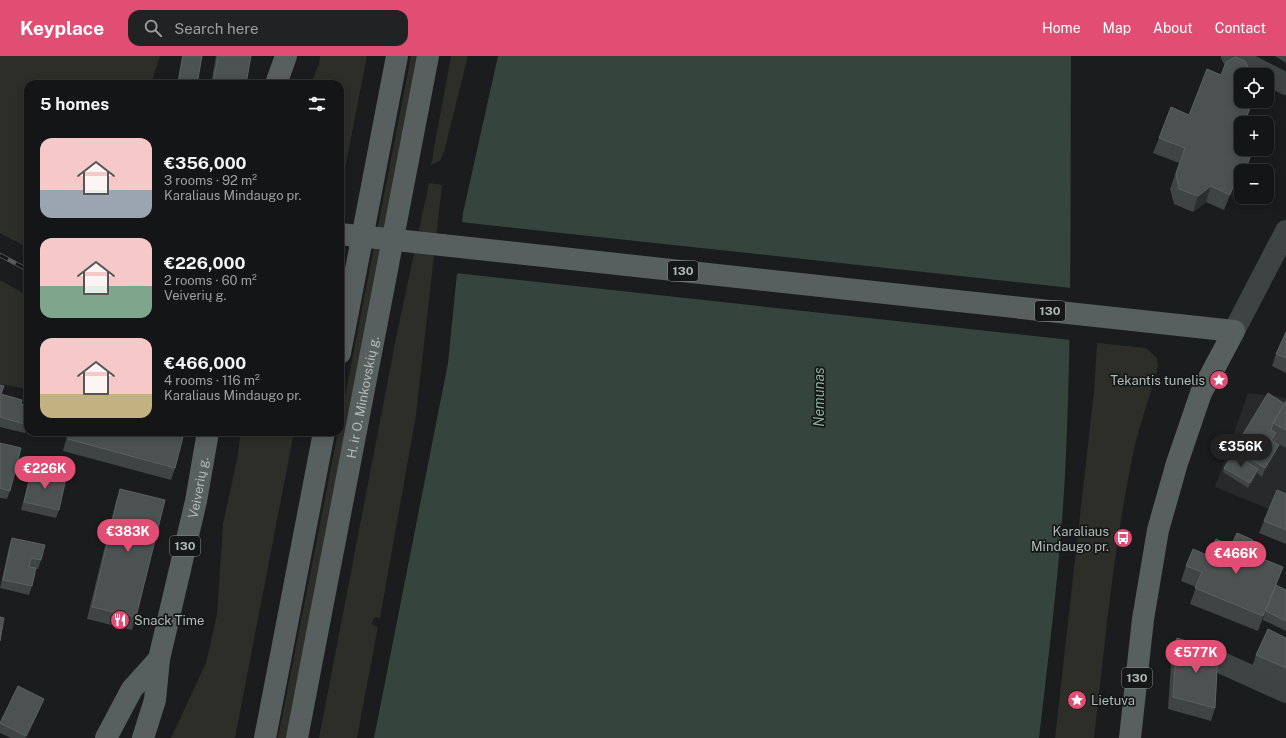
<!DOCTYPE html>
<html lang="en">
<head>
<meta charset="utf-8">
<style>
	:root { --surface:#141516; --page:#212223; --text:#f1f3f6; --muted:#9d9fa1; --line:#333435; --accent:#e24d74 }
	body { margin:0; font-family:"Public Sans",sans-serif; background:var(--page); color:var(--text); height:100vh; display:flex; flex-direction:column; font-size:15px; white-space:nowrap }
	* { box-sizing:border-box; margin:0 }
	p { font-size:13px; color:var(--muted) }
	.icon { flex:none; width:22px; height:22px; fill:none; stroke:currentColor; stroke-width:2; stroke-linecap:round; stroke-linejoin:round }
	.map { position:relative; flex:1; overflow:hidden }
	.panel { position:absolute; left:24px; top:24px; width:320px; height:356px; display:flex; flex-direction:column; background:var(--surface); border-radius:12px; box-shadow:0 2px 10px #0003,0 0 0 1px var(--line) }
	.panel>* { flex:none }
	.tools { position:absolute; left:1234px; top:12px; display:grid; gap:8px }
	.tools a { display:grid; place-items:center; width:40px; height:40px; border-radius:8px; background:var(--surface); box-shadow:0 2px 10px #0003,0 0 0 1px var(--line); font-size:20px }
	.price { position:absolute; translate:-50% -34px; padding:0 9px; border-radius:14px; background:var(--accent); color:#fff; font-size:13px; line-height:26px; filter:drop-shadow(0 1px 2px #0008) }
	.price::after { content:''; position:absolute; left:50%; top:24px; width:12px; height:9px; margin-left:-6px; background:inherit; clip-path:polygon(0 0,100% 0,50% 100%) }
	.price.active { background:#222; color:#fff }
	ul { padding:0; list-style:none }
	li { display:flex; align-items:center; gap:12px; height:100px; padding:0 16px }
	li span { display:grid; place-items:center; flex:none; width:112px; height:80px; border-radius:12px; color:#555 }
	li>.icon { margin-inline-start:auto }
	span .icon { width:48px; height:48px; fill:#fffc; stroke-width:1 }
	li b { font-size:17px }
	h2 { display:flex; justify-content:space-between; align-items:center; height:48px; padding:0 16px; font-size:17px }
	header { display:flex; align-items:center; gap:24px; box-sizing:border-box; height:56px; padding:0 20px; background:var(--accent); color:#fff }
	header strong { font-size:19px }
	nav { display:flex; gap:22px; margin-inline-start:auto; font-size:14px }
	.search { width:280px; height:36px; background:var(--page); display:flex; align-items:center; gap:10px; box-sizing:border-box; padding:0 14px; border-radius:12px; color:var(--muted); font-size:15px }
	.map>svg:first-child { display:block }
</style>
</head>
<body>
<header>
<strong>Keyplace</strong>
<div class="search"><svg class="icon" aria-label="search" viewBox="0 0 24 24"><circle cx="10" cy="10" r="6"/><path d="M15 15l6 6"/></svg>Search here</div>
<nav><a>Home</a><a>Map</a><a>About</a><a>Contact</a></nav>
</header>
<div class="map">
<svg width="1286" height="682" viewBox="0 0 1286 682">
	<rect width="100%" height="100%" fill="#1b1c1d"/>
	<path fill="#27292a" d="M1248 337 1282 341 1286 343V452L1269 453 1215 431Z"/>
	<path fill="#2d2e27" d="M0 0H160L151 28H28V192L0 177Z
		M320 0H367L340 138V28H311L319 8Z
		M411 0H419L286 682H278L338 376H340V366Z
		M451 0H468L444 96 440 105 431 109Z
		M429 127 442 129 416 359 380 562 375 561 371 568 378 571 357 682H319L397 277Z
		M0 224 28 240V333L0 328Z
		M1097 287 1146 292 1157 302 1158 310C1150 341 1138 372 1132 403 1113 495 1105 589 1094 682H1055L1094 335Z
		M241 376H294L235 682H171L206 607 217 558 223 468 237 403Z"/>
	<path fill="#35453d" d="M498 0H1071C1070 133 1072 266 1066 398 1062 493 1050 588 1039 682H374L448 307 463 157Z"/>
	<path fill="#1b1c1d" d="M460 166 1071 232V284L455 217Z"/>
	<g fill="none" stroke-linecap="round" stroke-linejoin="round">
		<path stroke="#3e4343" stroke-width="22" d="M1232 0 1286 28
			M1234 275 1286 175
			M1222 607 1286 636"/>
		<g stroke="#58605f" stroke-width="22">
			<path d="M276 28 286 0"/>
			<path d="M442 189 1234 275 1201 337 1177 407 1158 474 1143 563 1130 682"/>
			<path d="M340 297 397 0"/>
			<path d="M106 682 132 633 159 603"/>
			<path id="s1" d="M143 682 155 644 159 603 196 445 208 376"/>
			<path d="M265 682 324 376"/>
			<path id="s2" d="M297 682 428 0"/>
		</g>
		<g stroke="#555c5b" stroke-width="4.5">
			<path id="rail" d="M0 199 28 214"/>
		</g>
		<use href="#rail" stroke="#161818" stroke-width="3" stroke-dasharray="9" stroke-linecap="butt"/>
		<path stroke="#58605f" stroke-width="22" d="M340 178 442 189"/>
	</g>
	<path fill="#404445" d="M182 0H202L197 28H177Z
		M216 0H251L246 28H211Z
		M1275 0H1286V7Z
		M1221 19H1241V45H1253L1239 82 1241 115V125L1238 132 1233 131 1224 154 1206 146 1193 156 1174 148 1170 133 1179 107 1153 97 1159 82 1189 59Z
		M1286 276V317L1272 310 1276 298Z
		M0 329 1 338 21 348 28 350V370L25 377 0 371Z
		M1286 345V392L1273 385 1276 397 1262 421 1257 417 1248 432 1223 416 1224 412 1233 398 1234 393 1285 348Z
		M68 376H180L175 412 171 424 63 395Z
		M0 387 10 435 7 443 0 442Z
		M32 414 59 454 56 462 21 454 29 423Z
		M120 433 136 561 132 574 87 563 116 445Z
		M1286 438V488L1259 477 1264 465Z
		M12 482 41 504 38 513 29 511 32 530 29 539 0 532 9 491Z
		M1249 497 1277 530 1286 534V575L1263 564V562L1258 575 1190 548 1196 531 1181 525 1186 510 1209 500Z
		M1177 582 1215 652 1211 665 1168 653 1172 594Z
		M1286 582V626L1252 611 1256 599Z
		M41 651 26 682H11L0 677V666Z"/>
	<path fill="#2c2f30" d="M1211 130 1206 146 1193 156 1198 140Z
		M1279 389 1276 397 1262 421 1265 412Z
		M1258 413 1257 417 1248 432 1250 427Z
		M1283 511 1278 526 1258 575 1263 560Z
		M44 643 41 651 26 682H25Z"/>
	<path fill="#4c5151" stroke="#5c6161" d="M183 0H202L197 28H178Z
		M218 0H251L246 28H213Z
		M1235 1 1245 5 1250 16 1248 19H1241V45H1253L1244 67H1241V75L1238 82 1241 83V93H1253L1245 115H1241V116L1239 115 1230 139 1211 130 1198 140 1179 133 1176 118 1185 92 1159 82 1171 51 1189 59 1207 13 1221 19 1226 6Z
		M1286 276V302L1276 298Z
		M0 329 4 330 1 338 22 344 21 348 28 350V369L0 361Z
		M1268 337 1285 348 1273 367 1271 374 1276 377 1271 384 1279 389 1265 412 1234 393Z
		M1286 345V374L1273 367Z
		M69 376H180L184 377 175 412 68 383Z
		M0 387 21 392 10 435 0 432Z
		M1233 398 1258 413 1250 427 1224 412Z
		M32 414 66 422 59 454 24 446Z
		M120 433 165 444 136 561 92 551Z
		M1277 434 1286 438V474L1264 465Z
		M1237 477 1253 484 1248 497 1283 511 1263 560 1195 532 1202 516 1186 510 1193 493 1209 500 1216 483 1231 490Z
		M12 482 45 489 41 504 31 502 29 511 36 512 32 530 3 524Z
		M1276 529 1286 534V565L1266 555Z
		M0 561 4 562 0 585Z
		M1268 573 1286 582V612L1256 599Z
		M1177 582 1218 595 1215 652 1173 641Z
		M18 630 44 643 26 680 0 667Z"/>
	<defs>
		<g id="sight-disc" transform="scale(1)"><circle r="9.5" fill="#e24d74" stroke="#161818"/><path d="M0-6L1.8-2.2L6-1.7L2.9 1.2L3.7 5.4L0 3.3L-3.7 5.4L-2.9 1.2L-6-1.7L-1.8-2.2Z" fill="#fff"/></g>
		<g id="bus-disc" transform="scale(1)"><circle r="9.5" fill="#e24d74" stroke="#161818"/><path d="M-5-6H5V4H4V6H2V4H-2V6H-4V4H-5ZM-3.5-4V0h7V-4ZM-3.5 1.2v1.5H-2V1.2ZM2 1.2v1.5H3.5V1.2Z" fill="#fff"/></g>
		<g id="restaurant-disc" transform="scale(1)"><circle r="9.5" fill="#e24d74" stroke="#161818"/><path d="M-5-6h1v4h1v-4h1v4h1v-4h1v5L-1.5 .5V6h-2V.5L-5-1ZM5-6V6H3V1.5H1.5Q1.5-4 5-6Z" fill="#fff"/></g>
	</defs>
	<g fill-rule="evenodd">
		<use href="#sight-disc" x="1219" y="324"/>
		<use href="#bus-disc" x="1123" y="482"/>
		<use href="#restaurant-disc" x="120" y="564"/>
		<use href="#sight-disc" x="1077" y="644"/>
	</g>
	<g text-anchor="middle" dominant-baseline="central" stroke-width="3.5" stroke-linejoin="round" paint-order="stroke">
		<g fill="#161818" stroke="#818a88" stroke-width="1">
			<rect x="668" y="205" width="30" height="20" rx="3"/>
			<rect x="1035" y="245" width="30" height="20" rx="3"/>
			<rect x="170" y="480" width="30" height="20" rx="3"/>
			<rect x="1122" y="612" width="30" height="20" rx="3"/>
		</g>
		<g font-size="12" font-weight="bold" fill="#afbbb8">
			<text x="683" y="215">130</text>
			<text x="1050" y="255">130</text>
			<text x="185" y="490">130</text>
			<text x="1137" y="622">130</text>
		</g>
		<g font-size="13" fill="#afbbb8" stroke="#161818" text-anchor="end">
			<text x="1205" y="324">Tekantis tunelis</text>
			<text x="1109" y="475">Karaliaus<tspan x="1109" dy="15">Mindaugo pr.</tspan></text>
			<text x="134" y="564" text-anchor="start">Snack Time</text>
			<text x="1091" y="644" text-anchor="start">Lietuva</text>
		</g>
		<g font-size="13" fill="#afbbb8" stroke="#161818">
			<text stroke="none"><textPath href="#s2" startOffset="347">H. ir O. Minkovskių g.</textPath></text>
			<text stroke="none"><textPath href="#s1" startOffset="257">Veiverių g.</textPath></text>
		</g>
		<g font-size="14" font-style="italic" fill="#89b29f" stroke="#161818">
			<text transform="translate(819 341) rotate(-90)">Nemunas</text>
		</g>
	</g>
</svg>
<div class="tools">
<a><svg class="icon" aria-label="locate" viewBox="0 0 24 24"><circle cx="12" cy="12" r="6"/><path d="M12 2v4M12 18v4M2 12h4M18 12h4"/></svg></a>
<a>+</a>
<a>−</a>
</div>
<b class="price active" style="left:1241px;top:412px">€356K</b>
<b class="price" style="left:45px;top:434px">€226K</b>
<b class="price" style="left:128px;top:497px">€383K</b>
<b class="price" style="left:1236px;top:519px">€466K</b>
<b class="price" style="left:1196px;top:618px">€577K</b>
<section class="panel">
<h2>5 homes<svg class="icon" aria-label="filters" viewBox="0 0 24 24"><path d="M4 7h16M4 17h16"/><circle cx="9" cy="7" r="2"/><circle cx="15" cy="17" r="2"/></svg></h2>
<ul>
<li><span style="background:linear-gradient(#f6c9c9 65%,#9aa5b1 0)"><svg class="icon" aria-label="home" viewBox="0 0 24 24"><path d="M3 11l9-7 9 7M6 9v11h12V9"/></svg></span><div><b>€356,000</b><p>3 rooms · 92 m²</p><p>Karaliaus Mindaugo pr.</p></div></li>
<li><span style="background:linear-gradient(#f6c9c9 60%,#7fa58c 0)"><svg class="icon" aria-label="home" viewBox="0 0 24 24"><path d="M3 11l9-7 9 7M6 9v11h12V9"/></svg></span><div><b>€226,000</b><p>2 rooms · 60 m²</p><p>Veiverių g.</p></div></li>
<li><span style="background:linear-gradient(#f6c9c9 70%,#c2b280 0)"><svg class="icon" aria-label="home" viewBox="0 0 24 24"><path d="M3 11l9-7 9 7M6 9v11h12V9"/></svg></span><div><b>€466,000</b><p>4 rooms · 116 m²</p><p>Karaliaus Mindaugo pr.</p></div></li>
</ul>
</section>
</div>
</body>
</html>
